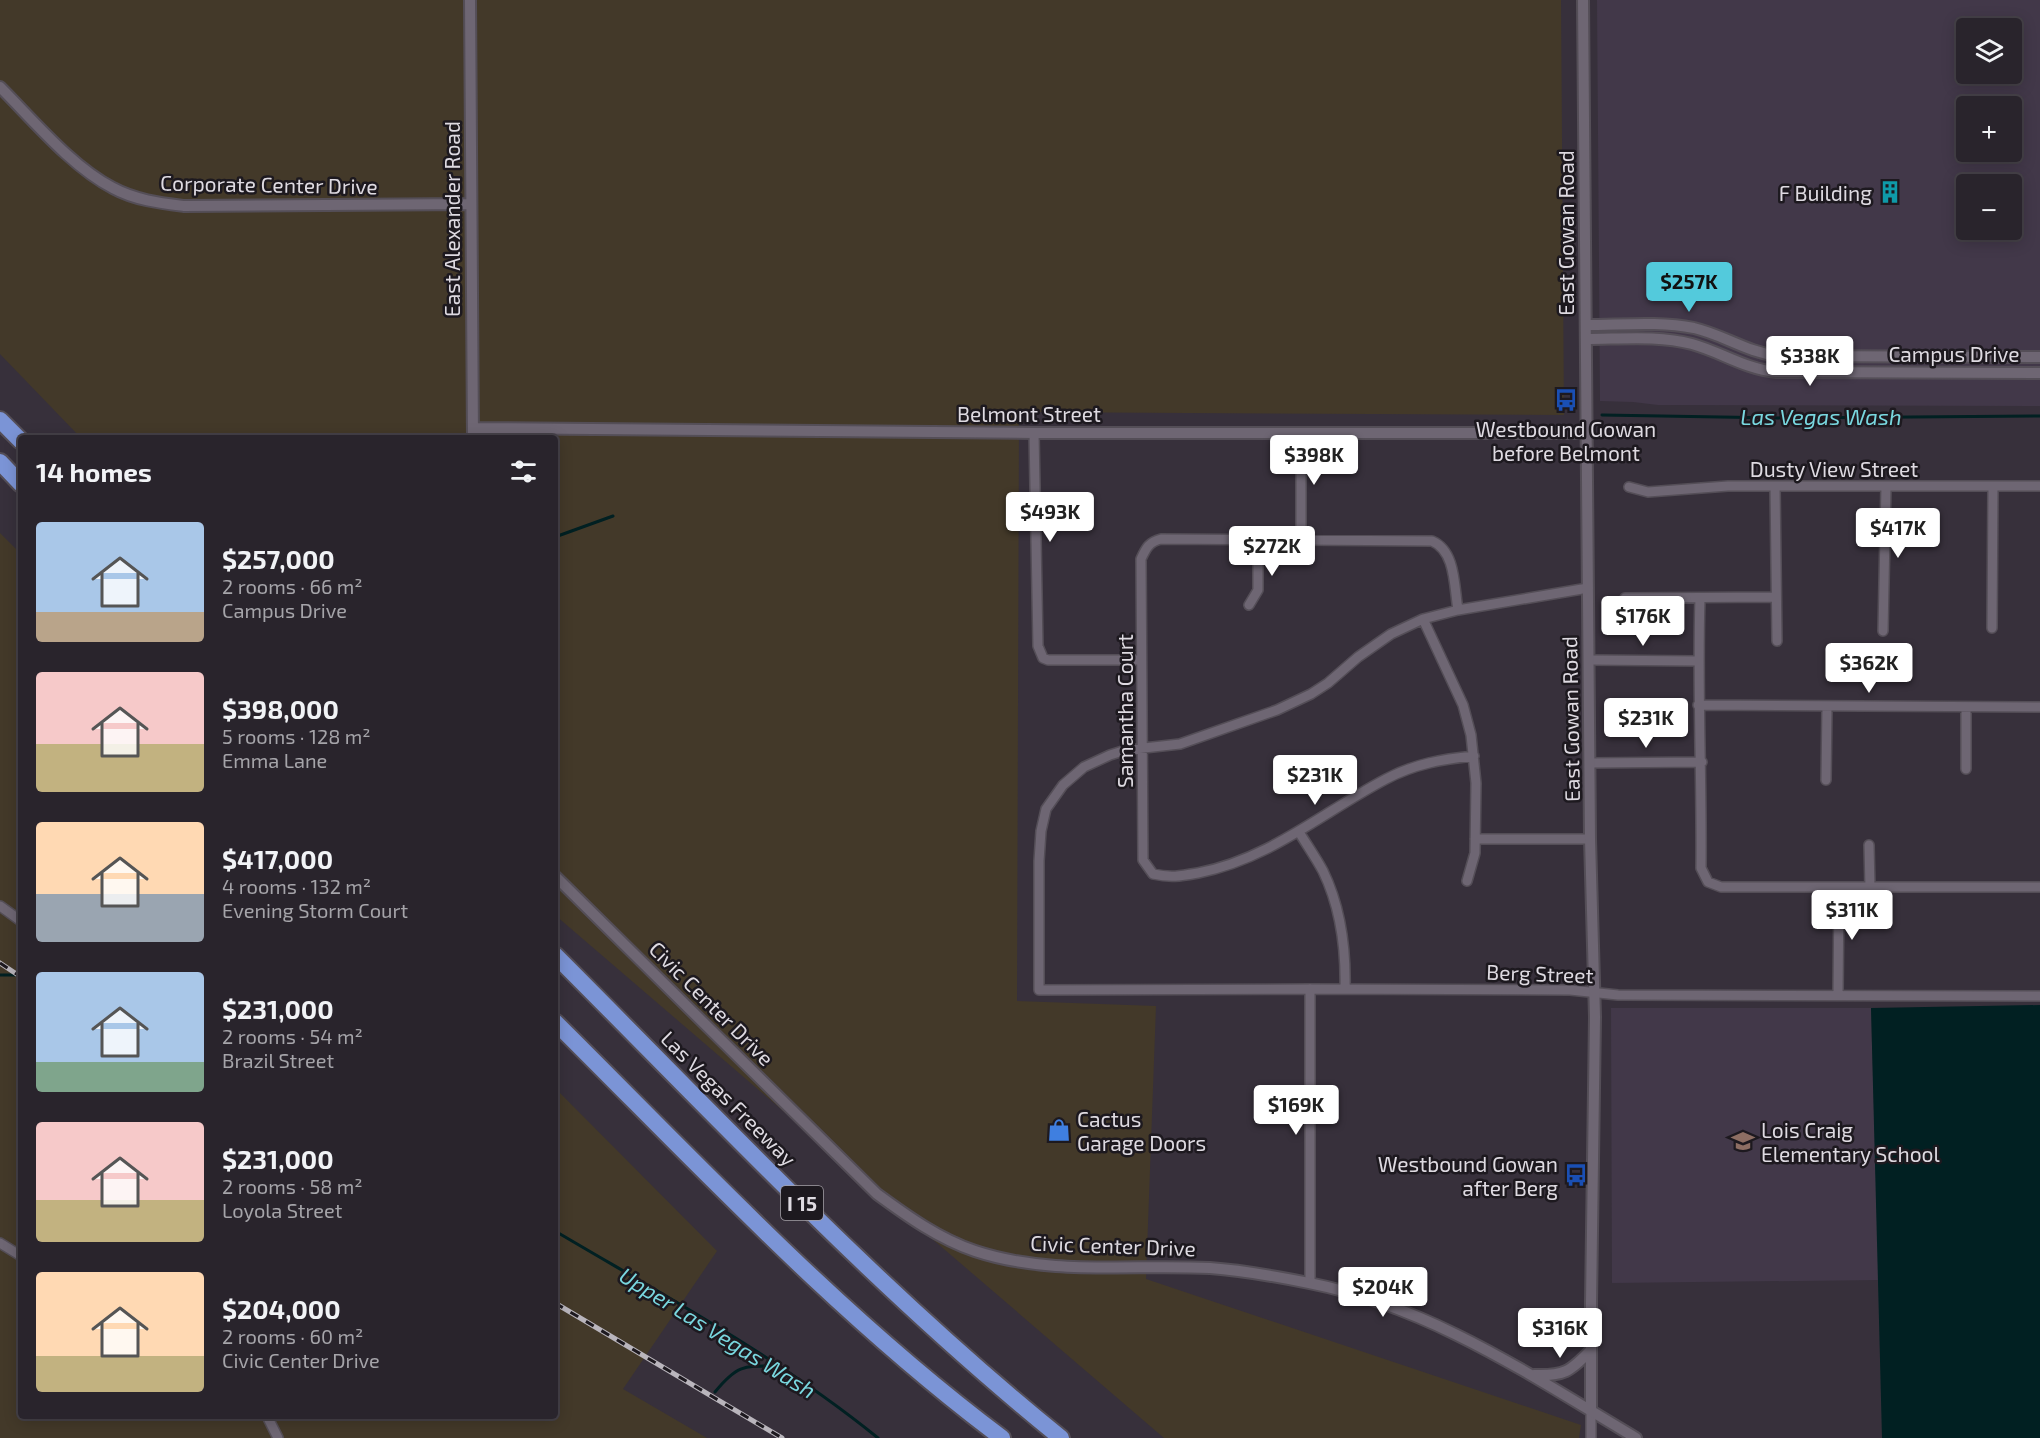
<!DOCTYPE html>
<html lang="en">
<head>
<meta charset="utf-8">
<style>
	:root { --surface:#29242c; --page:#353038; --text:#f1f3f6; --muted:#a5a4a9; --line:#454148; --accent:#53cadc }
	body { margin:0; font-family:"Exo 2",sans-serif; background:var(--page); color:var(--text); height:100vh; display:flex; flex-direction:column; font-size:22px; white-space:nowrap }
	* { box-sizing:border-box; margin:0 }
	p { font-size:20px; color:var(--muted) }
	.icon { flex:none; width:33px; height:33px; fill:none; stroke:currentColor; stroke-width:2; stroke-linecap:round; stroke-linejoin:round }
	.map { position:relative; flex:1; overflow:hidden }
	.panel { position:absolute; left:18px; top:435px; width:540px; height:984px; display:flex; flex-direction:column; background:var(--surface); border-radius:6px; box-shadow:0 3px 15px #0003,0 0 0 2px var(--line) }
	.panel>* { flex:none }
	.controls { position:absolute; left:1956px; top:18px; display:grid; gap:12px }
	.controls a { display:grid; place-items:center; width:66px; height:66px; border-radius:6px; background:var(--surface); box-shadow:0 3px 15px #0003,0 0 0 2px var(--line); font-size:30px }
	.price { position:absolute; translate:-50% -51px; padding:0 14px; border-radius:6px; background:#fff; color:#222; font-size:20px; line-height:39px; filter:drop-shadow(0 2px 3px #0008) }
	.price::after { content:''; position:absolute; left:50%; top:36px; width:18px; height:14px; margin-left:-9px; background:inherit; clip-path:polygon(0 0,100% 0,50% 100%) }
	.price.on { background:var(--accent); color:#111 }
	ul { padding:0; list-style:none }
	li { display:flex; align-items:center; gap:18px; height:150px; padding:0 18px }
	li span { display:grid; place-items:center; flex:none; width:168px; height:120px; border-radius:6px; color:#555 }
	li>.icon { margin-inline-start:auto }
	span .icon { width:72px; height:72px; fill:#fffc; stroke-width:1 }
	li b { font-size:26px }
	h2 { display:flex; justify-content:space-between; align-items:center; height:72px; padding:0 18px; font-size:26px }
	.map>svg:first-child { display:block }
</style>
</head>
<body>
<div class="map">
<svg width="2040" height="1438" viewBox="0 0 2040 1438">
	<rect width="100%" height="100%" fill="#37303b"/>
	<path fill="#423849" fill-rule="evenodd" d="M1597 0H2040V406L1658 405 1633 402 1600 401ZM1966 28H2012V74H1966ZM1966 106H2012V152H1966ZM1966 184H2012V230H1966Z
		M1611 1008H1871L1879 1280 1612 1283Z"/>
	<path fill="#433929" d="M0 0H1561L1564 415 1019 412 1017 1001 1156 1006 1146 1279 1581 1425 1579 1438H1164L555 915V438H81L0 354Z
		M0 533 21 554V1416H555V1088L717 1251 623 1389 707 1438H0Z"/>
	<path fill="#012022" d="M2040 1005V1438H1882L1871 1008Z"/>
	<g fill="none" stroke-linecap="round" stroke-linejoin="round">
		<path stroke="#012022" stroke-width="3" d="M1602 415 1787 418 2040 416
			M555 537 613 516
			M0 975H21
			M555 1231C665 1296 778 1357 878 1438
			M715 1392C738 1364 744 1366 778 1366"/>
		<g stroke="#544e57" stroke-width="12">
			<path id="minor" d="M1034 433 1038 646 1043 658 1048 660H1141
				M1301 433V539
				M1775 486 1777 641
				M1629 487 1648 492 1728 486H2040
				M1588 588 1458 610 1423 619 1391 634 1358 657 1328 683 1311 694 1277 710 1180 744 1126 750 1110 755 1084 767 1063 785 1046 809 1041 831 1039 861V990L1310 989 1570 990 1618 995 2040 996
				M1625 598 1776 597
				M1700 598C1697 688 1702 777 1701 868L1708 882 1721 887H2040
				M1249 605 1258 590V539
				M1458 610C1454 587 1456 551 1432 541L1161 539C1149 542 1146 548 1141 559L1143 860 1153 874C1171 878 1181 876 1198 873 1270 859 1323 812 1386 779 1414 764 1443 759 1474 756
				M1423 619 1463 705 1471 735 1476 783 1475 853 1467 881
				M1992 628 1993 486
				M1883 631 1886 486
				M1589 660 1698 661
				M1698 705 2040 707
				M1590 763 1702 762
				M1966 769V708
				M1826 780 1827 707
				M1299 832C1307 845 1316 858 1323 871 1341 908 1346 948 1345 989
				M1475 839H1590
				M1869 845 1870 888
				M0 906 21 921
				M1838 995 1839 888
				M0 1243 21 1256
				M1310 1283V989
				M267 1416 278 1438
				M1591 1438V1411"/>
		</g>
		<g stroke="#544e57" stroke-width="14">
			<path id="tertiary" d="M470 0 473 438
				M1583 0 1590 839 1595 1017 1591 1303V1411
				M0 87C33 120 72 167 113 188 135 200 160 203 184 206L471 204
				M1586 325C1621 325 1659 321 1694 328 1724 335 1746 352 1778 356L2040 357
				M1586 339C1621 339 1658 335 1692 344 1721 352 1745 369 1776 372L2040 373
				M473 428 1034 433H1586
				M555 876 877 1194C907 1216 939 1239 975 1251 1050 1276 1132 1264 1210 1268 1239 1270 1279 1277 1309 1283 1431 1307 1530 1375 1636 1438
				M1534 1375C1564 1376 1570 1372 1591 1350"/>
		</g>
		<g stroke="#544e57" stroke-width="20">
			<path id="motorway" d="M0 420 21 441
				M0 462 21 484
				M555 955C720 1120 879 1291 1061 1438
				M555 1022C699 1165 839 1316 1002 1438"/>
		</g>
		<use href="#minor" stroke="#6e6673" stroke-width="9"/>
		<use href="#tertiary" stroke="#6e6673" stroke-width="10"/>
		<use href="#motorway" stroke="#7b94d6" stroke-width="16"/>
		<g stroke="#b9b5bc" stroke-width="5">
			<path id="rail" d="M0 963 21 977
				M555 1303 782 1438"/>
		</g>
		<use href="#rail" stroke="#1d191f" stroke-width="3" stroke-dasharray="9" stroke-linecap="butt"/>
	</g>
	<defs>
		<g id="building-bare" transform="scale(1.8)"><path d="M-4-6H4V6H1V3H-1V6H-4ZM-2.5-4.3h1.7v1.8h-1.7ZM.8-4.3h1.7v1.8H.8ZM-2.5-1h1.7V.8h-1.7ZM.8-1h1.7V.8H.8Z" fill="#0f9aa8" stroke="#1d191f" stroke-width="2.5" paint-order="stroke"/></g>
		<g id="bus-bare" transform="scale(1.8)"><path d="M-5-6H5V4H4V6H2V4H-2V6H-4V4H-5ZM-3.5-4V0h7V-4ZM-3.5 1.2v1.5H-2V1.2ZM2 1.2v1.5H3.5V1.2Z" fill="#1a4fb4" stroke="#1d191f" stroke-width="2.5" paint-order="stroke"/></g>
		<g id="shop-bare" transform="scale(1.8)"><path d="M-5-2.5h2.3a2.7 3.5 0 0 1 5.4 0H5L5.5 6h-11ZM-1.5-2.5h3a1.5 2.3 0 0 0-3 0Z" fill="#3f7fe0" stroke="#1d191f" stroke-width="2.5" paint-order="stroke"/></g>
		<g id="school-bare" transform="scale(1.8)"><path d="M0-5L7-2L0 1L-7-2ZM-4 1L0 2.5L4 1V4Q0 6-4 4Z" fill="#8d6e63" stroke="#1d191f" stroke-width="2.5" paint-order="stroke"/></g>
	</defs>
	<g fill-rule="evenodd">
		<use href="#building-bare" x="1890" y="192"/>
		<use href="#bus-bare" x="1566" y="400"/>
		<use href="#shop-bare" x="1059" y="1130"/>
		<use href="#school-bare" x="1743" y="1141"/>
		<use href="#bus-bare" x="1576" y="1175"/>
	</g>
	<g text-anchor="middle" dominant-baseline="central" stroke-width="5" stroke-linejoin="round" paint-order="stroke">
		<rect fill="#1d191f" stroke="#a4a0a7" stroke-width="1.5" x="781" y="1186" width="42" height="34" rx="4.5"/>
		<g font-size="20" font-weight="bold" fill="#dedae1">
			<text x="802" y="1203">I 15</text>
		</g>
		<g font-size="21" fill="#dedae1" stroke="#1d191f">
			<text transform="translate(269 184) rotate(1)">Corporate Center Drive</text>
			<text transform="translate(451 219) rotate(-90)">East Alexander Road</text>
			<text transform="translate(1565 233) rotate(-90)">East Gowan Road</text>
			<text x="1954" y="353">Campus Drive</text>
			<text x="1029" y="413">Belmont Street</text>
			<text x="1834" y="468">Dusty View Street</text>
			<text transform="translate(1124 711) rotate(-90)">Samantha Court</text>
			<text transform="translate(1570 719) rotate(-91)">East Gowan Road</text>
			<text transform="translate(1540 973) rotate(2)">Berg Street</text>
			<text transform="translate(712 1003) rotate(45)">Civic Center Drive</text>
			<text transform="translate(729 1098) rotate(45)">Las Vegas Freeway</text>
			<text transform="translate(1113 1245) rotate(2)">Civic Center Drive</text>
		</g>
		<g font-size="21" fill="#dedae1" stroke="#1d191f" text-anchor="end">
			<text x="1872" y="192">F Building</text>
			<text x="1566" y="428" text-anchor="middle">Westbound Gowan<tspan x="1566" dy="24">before Belmont</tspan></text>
			<text x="1077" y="1118" text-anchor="start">Cactus<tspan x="1077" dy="24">Garage Doors</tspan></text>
			<text x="1761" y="1129" text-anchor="start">Lois Craig<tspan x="1761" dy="24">Elementary School</tspan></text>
			<text x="1558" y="1163">Westbound Gowan<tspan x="1558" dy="24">after Berg</tspan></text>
		</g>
		<g font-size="22" font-style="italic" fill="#79d7df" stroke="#1d191f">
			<text x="1821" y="416">Las Vegas Wash</text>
			<text transform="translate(718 1332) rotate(32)">Upper Las Vegas Wash</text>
		</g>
	</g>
</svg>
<div class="controls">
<a><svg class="icon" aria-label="layers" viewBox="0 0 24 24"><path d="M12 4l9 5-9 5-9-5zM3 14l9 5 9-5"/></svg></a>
<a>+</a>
<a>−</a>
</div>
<b class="price on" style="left:1689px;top:313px">$257K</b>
<b class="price" style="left:1810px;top:387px">$338K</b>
<b class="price" style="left:1314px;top:486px">$398K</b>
<b class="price" style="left:1050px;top:543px">$493K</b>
<b class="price" style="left:1898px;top:559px">$417K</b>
<b class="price" style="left:1272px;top:577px">$272K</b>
<b class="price" style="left:1643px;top:647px">$176K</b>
<b class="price" style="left:1869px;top:694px">$362K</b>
<b class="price" style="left:1646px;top:749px">$231K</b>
<b class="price" style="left:1315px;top:806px">$231K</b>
<b class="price" style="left:1852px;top:941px">$311K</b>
<b class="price" style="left:1296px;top:1136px">$169K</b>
<b class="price" style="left:1383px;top:1318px">$204K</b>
<b class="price" style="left:1560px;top:1359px">$316K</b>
<section class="panel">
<h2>14 homes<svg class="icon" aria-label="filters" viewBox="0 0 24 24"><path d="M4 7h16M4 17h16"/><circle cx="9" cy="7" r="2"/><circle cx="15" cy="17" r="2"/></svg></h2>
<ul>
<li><span style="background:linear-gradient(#a9c7e8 75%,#b9a48a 0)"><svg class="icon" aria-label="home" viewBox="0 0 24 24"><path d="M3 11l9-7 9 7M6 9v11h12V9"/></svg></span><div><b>$257,000</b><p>2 rooms · 66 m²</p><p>Campus Drive</p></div></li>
<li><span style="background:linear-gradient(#f6c9c9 60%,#c2b280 0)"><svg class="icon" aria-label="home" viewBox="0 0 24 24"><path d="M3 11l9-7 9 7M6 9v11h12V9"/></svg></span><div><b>$398,000</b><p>5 rooms · 128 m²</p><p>Emma Lane</p></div></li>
<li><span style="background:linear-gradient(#ffd9b3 60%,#9aa5b1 0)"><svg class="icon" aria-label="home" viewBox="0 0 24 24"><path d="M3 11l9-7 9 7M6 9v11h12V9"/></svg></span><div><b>$417,000</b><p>4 rooms · 132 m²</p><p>Evening Storm Court</p></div></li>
<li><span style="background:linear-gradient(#a9c7e8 75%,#7fa58c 0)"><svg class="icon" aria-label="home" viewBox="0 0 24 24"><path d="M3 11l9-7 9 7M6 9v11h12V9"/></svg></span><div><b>$231,000</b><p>2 rooms · 54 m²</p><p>Brazil Street</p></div></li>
<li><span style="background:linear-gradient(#f6c9c9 65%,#c2b280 0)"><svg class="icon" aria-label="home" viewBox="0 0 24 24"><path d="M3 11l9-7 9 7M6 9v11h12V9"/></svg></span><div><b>$231,000</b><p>2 rooms · 58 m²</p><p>Loyola Street</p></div></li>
<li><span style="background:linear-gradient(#ffd9b3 70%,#c2b280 0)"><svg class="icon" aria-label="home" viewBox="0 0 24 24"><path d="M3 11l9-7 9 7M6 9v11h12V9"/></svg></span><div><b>$204,000</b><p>2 rooms · 60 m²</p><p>Civic Center Drive</p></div></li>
</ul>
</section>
</div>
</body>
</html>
